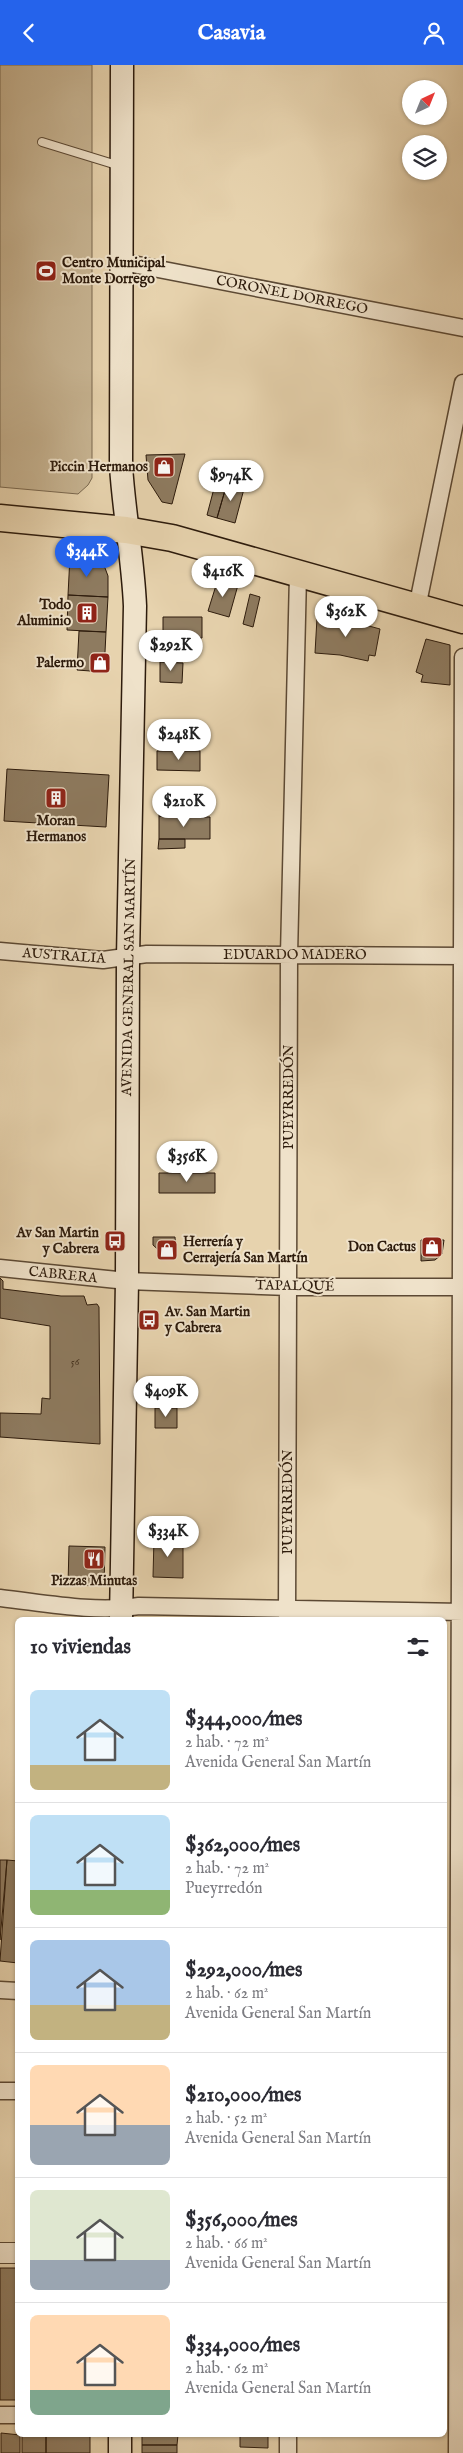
<!DOCTYPE html>
<html lang="es">
<head>
<meta charset="utf-8">
<style>
	:root { --surface:#fff; --page:#f7f7f7; --text:#2b2b33; --muted:#7c7c81; --line:#e1e1e2; --accent:#2563eb }
	body { margin:0; font-family:"IM FELL English",serif; background:var(--page); color:var(--text); height:100vh; display:flex; flex-direction:column; font-size:19px; white-space:nowrap }
	* { box-sizing:border-box; margin:0 }
	p { font-size:16px; color:var(--muted) }
	.icon { flex:none; width:28px; height:28px; fill:none; stroke:currentColor; stroke-width:2; stroke-linecap:round; stroke-linejoin:round }
	.map { position:relative; flex:1; overflow:hidden }
	.panel { position:absolute; left:15px; top:1552px; width:432px; height:820px; display:flex; flex-direction:column; background:var(--surface); border-radius:8px; box-shadow:0 1px 4px #0004 }
	.panel>* { flex:none }
	.needle { width:32px; rotate:43deg }
	.fabs { position:absolute; left:402px; top:15px; display:grid; gap:10px }
	.fabs a { display:grid; place-items:center; width:45px; height:45px; border-radius:50%; background:var(--surface); box-shadow:0 1px 4px #0004; font-size:25px }
	.price { position:absolute; translate:-50% -42px; padding:0 11px; border-radius:18px; background:#fff; color:#222; font-size:16px; line-height:32px; filter:drop-shadow(0 1px 2px #0008) }
	.price::after { content:''; position:absolute; left:50%; top:30px; width:15px; height:11px; margin-left:-8px; background:inherit; clip-path:polygon(0 0,100% 0,50% 100%) }
	.price.on { background:var(--accent); color:#fff }
	ul { padding:0; list-style:none }
	li { display:flex; align-items:center; gap:15px; height:125px; padding:0 15px }
	li+li { border-top:1px solid var(--line) }
	li span { display:grid; place-items:center; flex:none; width:140px; height:100px; border-radius:8px; color:#555 }
	li>.icon { margin-inline-start:auto }
	span .icon { width:60px; height:60px; fill:#fffc; stroke-width:1 }
	li b { font-size:21px }
	h2 { display:flex; justify-content:space-between; align-items:center; height:60px; padding:0 15px; font-size:21px }
	header { display:flex; justify-content:space-between; align-items:center; height:65px; padding:0 15px; background:var(--accent); color:#fff; font-size:22px; font-weight:800 }
	.map>svg:first-child { display:block }
</style>
</head>
<body>
<header><svg class="icon" aria-label="back" viewBox="0 0 24 24"><path d="M15 5l-7 7 7 7"/></svg>Casavia<svg class="icon" aria-label="person" viewBox="0 0 24 24"><circle cx="12" cy="8" r="4"/><path d="M4 21q1-7 8-7t8 7"/></svg></header>
<div class="map">
<svg width="463" height="2388" viewBox="0 0 463 2388">
	<rect width="100%" height="100%" fill="#e7d3ae"/>
	<filter id="stains"><feTurbulence type="fractalNoise" baseFrequency=".004" numOctaves="4"/><feColorMatrix values="0 0 0 0 .2 0 0 0 0 .09 0 0 0 0 .02 0 0 0 .5 -.17"/></filter>
	<radialGradient id="worn" r=".72"><stop offset=".6" stop-color="#630" stop-opacity="0"/><stop offset="1" stop-color="#630" stop-opacity=".3"/></radialGradient>
	<path fill="#c7b492" stroke="#7a684f" d="M0 0H92V413L88 420 78 429 0 422Z"/>
	<path fill="#8e7b60" stroke="#2d1b0c" d="M185 389 172 439 162 437 148 415 146 390Z
		M217 412 228 415 217 453 207 450Z
		M228 415 245 420 235 458 217 453Z
		M70 491 84 492 99 497 105 503 108 511V532L68 530Z
		M218 514 238 520 229 552 208 546Z
		M250 529 260 532 253 562 243 559Z
		M68 530 108 532 106 567 67 565Z
		M325 549 380 564 375 591 369 590 368 596 340 590 315 588 317 553Z
		M163 552H202V573H163Z
		M79 566 106 567 104 607 77 605Z
		M163 573H187L188 585 163 586Z
		M426 574 450 580V620L421 617 423 610 416 607Z
		M160 597 183 598 182 618 160 617Z
		M157 686H200V706L157 705Z
		M7 704 109 710 106 762 4 756Z
		M159 731 190 732 189 752 159 751Z
		M159 751 210 752V774H159Z
		M159 774H185V783L158 784Z
		M159 1108H215V1128H159Z
		M153 1172H175L176 1189H163L153 1180Z
		M421 1175H444L442 1189 435 1195 421 1196Z
		M0 1213 3 1216V1224L61 1231H84L87 1240 97 1239 99 1242 100 1379 0 1372V1348L41 1349 42 1333 50 1334V1261L0 1253Z
		M155 1343H177V1363H155Z
		M154 1473 183 1474V1513L153 1512Z
		M69 1481 105 1482 104 1521 68 1520Z
		M0 1795H7L0 1875Z
		M7 1795 18 1796V1898L0 1896Z
		M0 2203H18V2335H0Z
		M1 2368 20 2370V2388H1Z
		M22 2370H46V2388H22Z
		M46 2370H90V2388H46Z
		M142 2370H178L177 2380H142Z
		M240 2370H268V2383L240 2382Z
		M142 2380H177V2388H142Z"/>
	<g fill="none" stroke-linecap="round" stroke-linejoin="round">
		<g stroke="#5c4934" stroke-width="10">
			<path id="service" d="M42 77 120 101"/>
		</g>
		<g stroke="#5c4934" stroke-width="19">
			<path id="minor" d="M122 197 463 263
				M417 543 463 318
				M0 886 103 895 147 889 463 891
				M0 1203 127 1216 289 1222H463
				M0 1533C45 1538 94 1548 139 1541L463 1547
				M287 1555 289 890 298 510
				M0 1925 18 1926
				M0 2026H18
				M0 2350H18
				M288 2388V2370
				M457 2388 463 592"/>
		</g>
		<g stroke="#5c4934" stroke-width="22">
			<path id="tertiary" d="M0 2188H18"/>
		</g>
		<g stroke="#2d1b0c" stroke-width="25">
			<path id="secondary" d="M121 1555 127 1216 128 892 135 541C133 494 124 448 121 401L122 0
				M120 2370V2388"/>
		</g>
		<g stroke="#2d1b0c" stroke-width="29">
			<path id="trunk" d="M0 453 126 465 172 473 463 555"/>
		</g>
		<use href="#service" stroke="#efe2ca" stroke-width="8"/>
		<use href="#minor" stroke="#efe2ca" stroke-width="16"/>
		<use href="#tertiary" stroke="#efe2ca" stroke-width="20"/>
		<use href="#secondary" stroke="#efe2ca" stroke-width="22"/>
		<use href="#trunk" stroke="#e7d3ae" stroke-width="26"/>
	</g>
	<defs>
		<g id="stadium-square" transform="scale(1.125)"><rect x="-9" y="-9" width="18" height="18" rx="4" fill="#8f2418" stroke="#efe2ca"/><path d="M0-5a6.5 5 0 1 0 0 10a6.5 5 0 1 0 0-10ZM-3.5-1.8h7v3.6h-7Z" fill="#fff"/></g>
		<g id="shop-square" transform="scale(1.125)"><rect x="-9" y="-9" width="18" height="18" rx="4" fill="#8f2418" stroke="#efe2ca"/><path d="M-5-2.5h2.3a2.7 3.5 0 0 1 5.4 0H5L5.5 6h-11ZM-1.5-2.5h3a1.5 2.3 0 0 0-3 0Z" fill="#fff"/></g>
		<g id="building-square" transform="scale(1.125)"><rect x="-9" y="-9" width="18" height="18" rx="4" fill="#8f2418" stroke="#efe2ca"/><path d="M-4-6H4V6H1V3H-1V6H-4ZM-2.5-4.3h1.7v1.8h-1.7ZM.8-4.3h1.7v1.8H.8ZM-2.5-1h1.7V.8h-1.7ZM.8-1h1.7V.8H.8Z" fill="#fff"/></g>
		<g id="bus-square" transform="scale(1.125)"><rect x="-9" y="-9" width="18" height="18" rx="4" fill="#8f2418" stroke="#efe2ca"/><path d="M-5-6H5V4H4V6H2V4H-2V6H-4V4H-5ZM-3.5-4V0h7V-4ZM-3.5 1.2v1.5H-2V1.2ZM2 1.2v1.5H3.5V1.2Z" fill="#fff"/></g>
		<g id="restaurant-square" transform="scale(1.125)"><rect x="-9" y="-9" width="18" height="18" rx="4" fill="#8f2418" stroke="#efe2ca"/><path d="M-5-6h1v4h1v-4h1v4h1v-4h1v5L-1.5 .5V6h-2V.5L-5-1ZM5-6V6H3V1.5H1.5Q1.5-4 5-6Z" fill="#fff"/></g>
	</defs>
	<g fill-rule="evenodd">
		<use href="#stadium-square" x="46" y="206"/>
		<use href="#shop-square" x="164" y="402"/>
		<use href="#building-square" x="87" y="548"/>
		<use href="#shop-square" x="100" y="598"/>
		<use href="#building-square" x="56" y="733"/>
		<use href="#bus-square" x="115" y="1176"/>
		<use href="#shop-square" x="432" y="1182"/>
		<use href="#shop-square" x="167" y="1185"/>
		<use href="#bus-square" x="149" y="1255"/>
		<use href="#restaurant-square" x="94" y="1494"/>
	</g>
	<g text-anchor="middle" dominant-baseline="central" stroke-width="4" stroke-linejoin="round" paint-order="stroke">
		<g font-size="11" fill="#453321">
			<text x="75" y="1297">56</text>
		</g>
		<g font-size="14" font-weight="bold" fill="#2d1b0c" stroke="#efe2ca" text-anchor="end">
			<text x="62" y="198" text-anchor="start">Centro Municipal<tspan x="62" dy="16">Monte Dorrego</tspan></text>
			<text x="148" y="402">Piccin Hermanos</text>
			<text x="71" y="540">Todo<tspan x="71" dy="16">Aluminio</tspan></text>
			<text x="84" y="598">Palermo</text>
			<text x="56" y="756" text-anchor="middle">Moran<tspan x="56" dy="16">Hermanos</tspan></text>
			<text x="99" y="1168">Av San Martin<tspan x="99" dy="16">y Cabrera</tspan></text>
			<text x="183" y="1177" text-anchor="start">Herrería y<tspan x="183" dy="16">Cerrajería San Martín</tspan></text>
			<text x="416" y="1182">Don Cactus</text>
			<text x="165" y="1247" text-anchor="start">Av. San Martin<tspan x="165" dy="16">y Cabrera</tspan></text>
			<text x="94" y="1516" text-anchor="middle">Pizzas Minutas</text>
		</g>
		<g font-size="14" fill="#2d1b0c" stroke="#efe2ca">
			<text transform="translate(292 230) rotate(11)">CORONEL DORREGO</text>
			<text x="295" y="890">EDUARDO MADERO</text>
			<text transform="translate(64 891) rotate(4)">AUSTRALIA</text>
			<text transform="translate(129 912) rotate(-89)">AVENIDA GENERAL SAN MARTÍN</text>
			<text transform="translate(289 1032) rotate(-90)">PUEYRREDÓN</text>
			<text transform="translate(63 1210) rotate(6)">CABRERA</text>
			<text transform="translate(295 1221) rotate(1)">TAPALQUÉ</text>
			<text transform="translate(288 1437) rotate(-90)">PUEYRREDÓN</text>
		</g>
	</g>
	<rect width="100%" height="100%" filter="url(#stains)"/>
	<rect width="100%" height="100%" fill="url(#worn)"/>
</svg>
<div class="fabs">
<a><svg class="needle" viewBox="-14 -14 28 28"><path d="M0-13l5 13h-10z" fill="#e53935"/><path d="M0 13l5-13h-10z" fill="#7c7c81"/></svg></a>
<a><svg class="icon" aria-label="layers" viewBox="0 0 24 24"><path d="M12 4l9 5-9 5-9-5zM3 14l9 5 9-5"/></svg></a>
</div>
<b class="price" style="left:231px;top:437px">$974K</b>
<b class="price on" style="left:87px;top:513px">$344K</b>
<b class="price" style="left:223px;top:533px">$416K</b>
<b class="price" style="left:346px;top:573px">$362K</b>
<b class="price" style="left:171px;top:607px">$292K</b>
<b class="price" style="left:179px;top:696px">$248K</b>
<b class="price" style="left:184px;top:763px">$210K</b>
<b class="price" style="left:187px;top:1118px">$356K</b>
<b class="price" style="left:166px;top:1353px">$409K</b>
<b class="price" style="left:168px;top:1493px">$334K</b>
<section class="panel">
<h2>10 viviendas<svg class="icon" aria-label="filters" viewBox="0 0 24 24"><path d="M4 7h16M4 17h16"/><circle cx="9" cy="7" r="2"/><circle cx="15" cy="17" r="2"/></svg></h2>
<ul>
<li><span style="background:linear-gradient(#bfe0f5 75%,#c2b280 0)"><svg class="icon" aria-label="home" viewBox="0 0 24 24"><path d="M3 11l9-7 9 7M6 9v11h12V9"/></svg></span><div><b>$344,000/mes</b><p>2 hab. · 72 m²</p><p>Avenida General San Martín</p></div></li>
<li><span style="background:linear-gradient(#bfe0f5 75%,#8fb573 0)"><svg class="icon" aria-label="home" viewBox="0 0 24 24"><path d="M3 11l9-7 9 7M6 9v11h12V9"/></svg></span><div><b>$362,000/mes</b><p>2 hab. · 72 m²</p><p>Pueyrredón</p></div></li>
<li><span style="background:linear-gradient(#a9c7e8 65%,#c2b280 0)"><svg class="icon" aria-label="home" viewBox="0 0 24 24"><path d="M3 11l9-7 9 7M6 9v11h12V9"/></svg></span><div><b>$292,000/mes</b><p>2 hab. · 62 m²</p><p>Avenida General San Martín</p></div></li>
<li><span style="background:linear-gradient(#ffd9b3 60%,#9aa5b1 0)"><svg class="icon" aria-label="home" viewBox="0 0 24 24"><path d="M3 11l9-7 9 7M6 9v11h12V9"/></svg></span><div><b>$210,000/mes</b><p>2 hab. · 52 m²</p><p>Avenida General San Martín</p></div></li>
<li><span style="background:linear-gradient(#dfe7d0 70%,#9aa5b1 0)"><svg class="icon" aria-label="home" viewBox="0 0 24 24"><path d="M3 11l9-7 9 7M6 9v11h12V9"/></svg></span><div><b>$356,000/mes</b><p>2 hab. · 66 m²</p><p>Avenida General San Martín</p></div></li>
<li><span style="background:linear-gradient(#ffd9b3 75%,#7fa58c 0)"><svg class="icon" aria-label="home" viewBox="0 0 24 24"><path d="M3 11l9-7 9 7M6 9v11h12V9"/></svg></span><div><b>$334,000/mes</b><p>2 hab. · 62 m²</p><p>Avenida General San Martín</p></div></li>
</ul>
</section>
</div>
</body>
</html>
